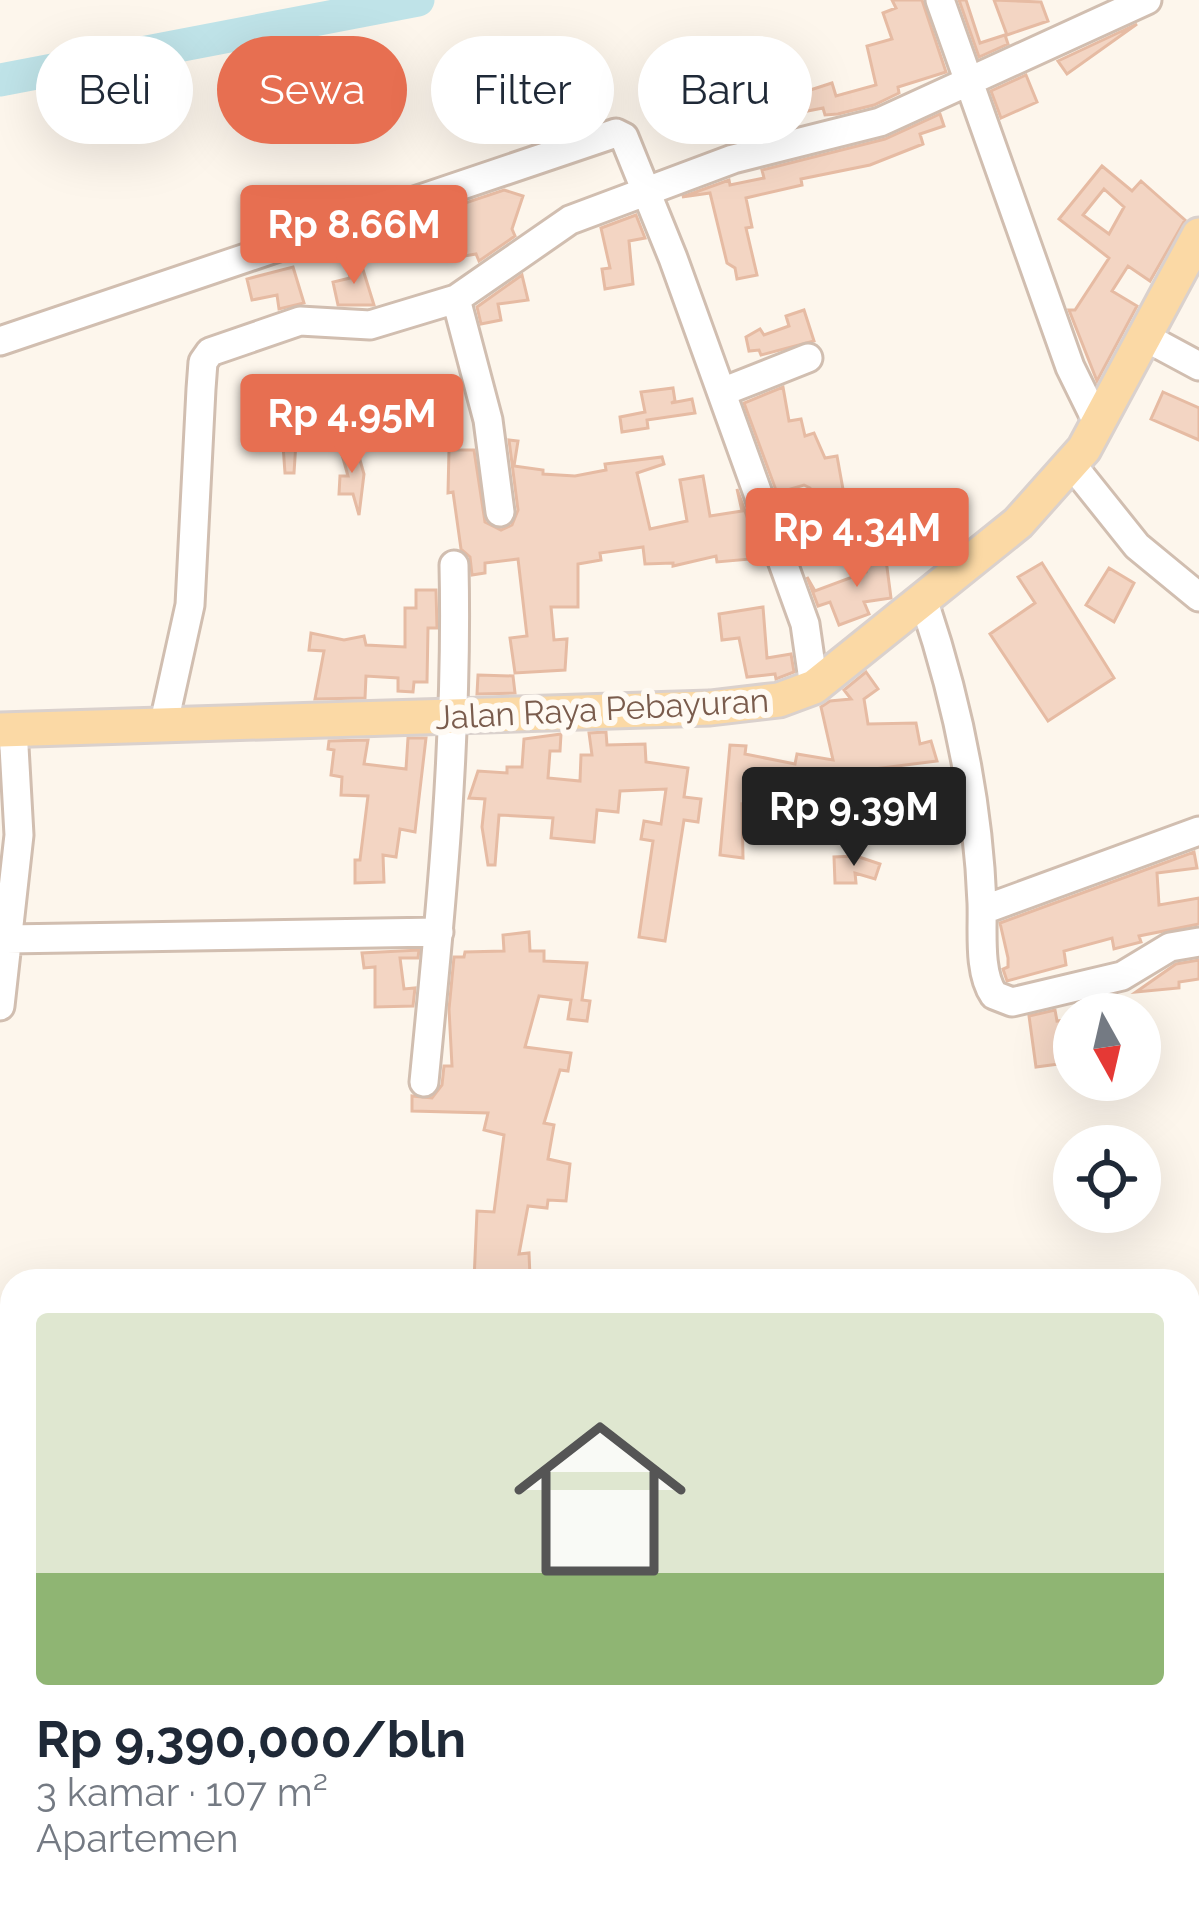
<!DOCTYPE html>
<html lang="id">
<head>
<meta charset="utf-8">
<style>
	:root { --surface:#fff; --page:#f2f2f3; --text:#1f2937; --muted:#747a83; --accent:#e76f51 }
	body { margin:0; font-family:Raleway,sans-serif; background:var(--page); color:var(--text); height:100vh; display:flex; flex-direction:column; font-size:45px; white-space:nowrap }
	* { box-sizing:border-box; margin:0 }
	p { font-size:39px; color:var(--muted) }
	.icon { flex:none; width:66px; height:66px; fill:none; stroke:currentColor; stroke-width:2; stroke-linecap:round; stroke-linejoin:round }
	.map { position:relative; flex:1; overflow:hidden }
	.details { position:absolute; left:0px; top:1269px; width:1200px; height:663px; display:flex; flex-direction:column; background:var(--surface); border-radius:36px 36px 0 0; box-shadow:0 12px 48px #0002 }
	.details>* { flex:none }
	.guide { position:absolute; left:36px; top:36px; width:1128px; height:108px; display:flex; gap:24px }
	.needle { width:78px; rotate:172deg }
	.tools { position:absolute; left:1053px; top:993px; display:grid; gap:24px }
	.tools a { display:grid; place-items:center; width:108px; height:108px; border-radius:50%; background:var(--surface); box-shadow:0 12px 48px #0002; font-size:60px }
	.price { position:absolute; translate:-50% -102px; padding:0 27px; border-radius:12px; background:var(--accent); color:#fff; font-size:39px; line-height:78px; filter:drop-shadow(0 3px 6px #0008) }
	.price::after { content:''; position:absolute; left:50%; top:72px; width:36px; height:27px; margin-left:-18px; background:inherit; clip-path:polygon(0 0,100% 0,50% 100%) }
	.price.selected { background:#222; color:#fff }
	ul { padding:0; list-style:none }
	li { display:grid; align-content:center; gap:24px; height:636px; padding:0 36px }
	li span { display:grid; place-items:center; height:372px; border-radius:12px; color:#555 }
	li>.icon { margin-inline-start:auto }
	span .icon { width:216px; height:216px; fill:#fffc; stroke-width:1 }
	li b { font-size:51px }
	.chip { padding:0 42px; border-radius:54px; background:var(--surface); box-shadow:0 12px 48px #0002; font-size:42px; line-height:108px }
	.chip.selected { background:var(--accent); color:#fff }
	.map>svg:first-child { display:block }
</style>
</head>
<body>
<div class="map">
<svg width="1199" height="1931" viewBox="0 0 1199 1931">
	<rect width="100%" height="100%" fill="#fdf6ec"/>
	<g fill="none" stroke-linecap="round" stroke-linejoin="round">
		<path stroke="#bfe3e8" stroke-width="33" d="M0 80 418 0"/>
	</g>
	<path fill="#f3d5c3" stroke="#e6bba3" stroke-width="3" fill-rule="evenodd" d="M892 0H922L946 72 898 87 899 93 874 105 838 114 825 115 823 108 787 115 790 126 773 130 770 116 733 124 734 131 714 135 707 101 730 93 752 89 754 99 801 93 832 83 836 96 876 85 867 46 892 39 883 13 896 8Z
		M959 0H966L980 43 1005 35 1008 44 979 57Z
		M994 0 1041 2 1048 21 1007 35Z
		M1137 24 1067 74 1058 61Z
		M1026 75 1037 102 1001 118 991 91Z
		M940 114 944 126 920 134 923 144 870 165 801 179 802 185 746 198 752 227 746 228 757 275 737 279 735 268 727 263 710 193 682 197 729 180 730 185 764 178 762 170 885 139Z
		M1102 166 1132 191 1141 181 1185 220 1150 281 1128 266 1112 291 1137 306 1097 381 1069 310H1075L1109 258 1059 219ZM1104 189 1124 207 1109 234 1083 215Z
		M504 190 523 196 512 229 515 236 479 261 476 254 447 259 438 212Z
		M636 215 645 238 629 241 633 284 605 289 602 269 610 268 601 228Z
		M404 225 408 243 350 254 348 243Z
		M360 260 374 305H338L333 282 350 278 347 263Z
		M293 267 304 303 279 309 277 295 252 300 247 279Z
		M522 275 528 300 498 304 501 320 481 324 477 307Z
		M804 310 814 341 761 355 759 350 749 351 746 337 760 329 764 335 789 326 786 316Z
		M783 387 789 421 801 419 805 436 814 433 825 458 837 456 846 506 833 507 836 518 818 522 810 488 804 485 777 493 744 403Z
		M673 388 675 401 671 403 692 399 695 413 647 420 648 428 622 432 620 417 645 412 641 392Z
		M1163 392 1199 408V440L1151 419Z
		M318 408 325 434 296 442 294 473H285L281 417Z
		M509 440 518 441 514 466 543 470V474L575 476 606 470 605 464 662 457 664 464 637 473 650 529 687 521 680 480 703 476 710 516 742 511 737 489 762 558 717 562 716 556 673 566V563L645 564 643 547 600 553 601 560 578 564V607H551L554 640 567 639 565 670 515 673 510 638 527 636 518 559 485 563V573L472 575 470 557 461 549 453 492 448 493 449 450H474L485 522 501 530 512 525 518 510Z
		M356 446 364 474 359 515 353 494H339L340 476H348L341 451Z
		M885 552 891 598 864 602 869 614 839 625 830 602 818 606 807 577 815 591 866 572 864 555Z
		M1042 563 1114 678 1048 721 990 634 1035 603 1018 577Z
		M1109 568 1134 583 1114 622 1086 605Z
		M416 590H436L437 628H428L427 682H414L413 692 398 691V678L366 676 365 698 315 699 324 651 309 650 311 633 344 640 364 636 366 645 405 647V608H416Z
		M763 607 767 658 791 654 794 672 776 679 775 674 747 677 739 638 722 640 719 614Z
		M866 672 878 689 864 699 868 724 916 723 920 744 931 741 937 761 818 776V820L807 818 805 825 778 815 780 807 742 804 743 858 720 855 730 745 746 746 745 754 795 764 797 754 833 760 821 707 830 701 851 699 844 690Z
		M478 675 513 676 515 693 477 694Z
		M606 732 607 745 645 744 646 762 688 768 684 797 701 799 698 822 684 820 665 941 639 937 653 841 641 839 644 821 661 824 666 789 620 791 618 812 597 810 594 842 551 838 553 818 499 815 495 865H488L482 827 485 799 469 798 478 771 507 773V767H522L524 739 561 734 560 751H550L548 778 580 781 581 755H592L589 733Z
		M408 738H426L415 832 400 829 396 857 383 855 384 882 355 883V860H360L368 796 341 795 342 777 331 775 334 750 328 749 329 741 368 740 364 764 406 769Z
		M953 790 956 813 899 817 897 795Z
		M1194 852 1197 868 1157 873 1159 905 1199 898V924L1139 936 1141 942 1114 949 1112 938 1064 951 1066 965 1007 981 1003 969 1008 967V958L1000 923Z
		M856 856 880 864 875 879 855 873 856 883H835L834 857Z
		M529 932 530 951H544V961L587 963 582 1000 590 1001 587 1021 568 1019 571 1000 539 996 525 1047 571 1053 568 1071 560 1070 544 1123 554 1125 548 1159 570 1164 566 1201 548 1200 547 1208 528 1206 519 1254 529 1253 530 1277 474 1281 477 1211 494 1212 504 1135 484 1130 488 1113 412 1111V1096L432 1098 442 1085 444 1066H452L449 1009 454 957H464L465 952 504 951 503 935Z
		M419 950 418 958H400L404 989 415 988 413 1006 375 1007V967L364 968 362 953Z
		M1199 960V979L1179 982V988L1136 992 1176 964Z
		M1055 1010 1057 1021 1074 1019V1062L1036 1067 1029 1016Z"/>
	<g fill="none" stroke-linecap="round" stroke-linejoin="round">
		<g stroke="#d1beb0" stroke-width="33">
			<path id="minor" d="M940 0 1070 367 1098 424
				M456 299 570 220 733 159 880 122 1147 0
				M1145 337 1199 366
				M0 341 616 133 624 137 673 258 805 624 814 687
				M722 392 808 358
				M1073 466 1137 546 1199 597
				M924 602C957 700 978 800 982 903 983 930 978 972 994 995L1012 1002 1122 976 1170 947 1199 942
				M163 727 190 605 201 389 203 362 210 352 300 321 370 325 456 299 488 420 500 512
				M983 910 1199 831
				M7 939 439 932
				M0 1006 19 835 13 729
				M424 1082C441 910 458 738 454 565
				M0 1412 12 1426
				M0 1521 12 1529
				M0 1599H12
				M0 1867 12 1811
				M426 1920 438 1931
				M570 1920 584 1931"/>
		</g>
		<g stroke="#dad1cd" stroke-width="39">
			<path id="major" d="M0 730 710 708 779 700 814 687 1018 523 1084 449 1199 235"/>
		</g>
		<use href="#minor" stroke="#fff" stroke-width="27"/>
		<use href="#major" stroke="#fbd9a5" stroke-width="33"/>
	</g>
	<g text-anchor="middle" dominant-baseline="central" stroke-width="12" stroke-linejoin="round" paint-order="stroke">
		<g font-size="33" fill="#7a5c4d" stroke="#fffaf3">
			<text transform="translate(602 709) rotate(-3)">Jalan Raya Pebayuran</text>
		</g>
	</g>
</svg>
<div class="tools">
<a><svg class="needle" viewBox="-14 -14 28 28"><path d="M0-13l5 13h-10z" fill="#e53935"/><path d="M0 13l5-13h-10z" fill="#747a83"/></svg></a>
<a><svg class="icon" aria-label="locate" viewBox="0 0 24 24"><circle cx="12" cy="12" r="6"/><path d="M12 2v4M12 18v4M2 12h4M18 12h4"/></svg></a>
</div>
<b class="price" style="left:354px;top:287px">Rp 8.66M</b>
<b class="price" style="left:352px;top:476px">Rp 4.95M</b>
<b class="price" style="left:857px;top:590px">Rp 4.34M</b>
<b class="price selected" style="left:854px;top:869px">Rp 9.39M</b>
<div class="guide">
<a class="chip">Beli</a>
<a class="chip selected">Sewa</a>
<a class="chip">Filter</a>
<a class="chip">Baru</a>
</div>
<section class="details">
<ul>
<li><span style="background:linear-gradient(#dfe7d0 70%,#8fb573 0)"><svg class="icon" aria-label="home" viewBox="0 0 24 24"><path d="M3 11l9-7 9 7M6 9v11h12V9"/></svg></span><div><b>Rp 9,390,000/bln</b><p>3 kamar · 107 m²</p><p>Apartemen</p></div></li>
</ul>
</section>
</div>
</body>
</html>
